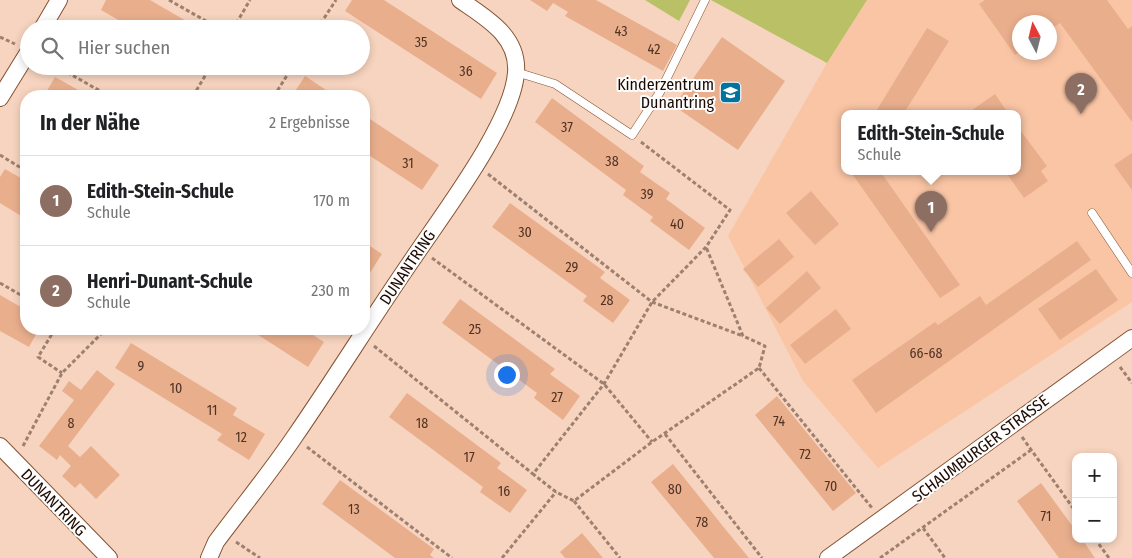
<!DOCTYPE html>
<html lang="de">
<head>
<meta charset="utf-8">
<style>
  :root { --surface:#fff; --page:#f6f6f6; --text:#202124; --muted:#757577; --line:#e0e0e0; --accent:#00749e }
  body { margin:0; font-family:"Fira Sans Condensed",sans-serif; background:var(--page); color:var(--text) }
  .controls { position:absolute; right:15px; bottom:15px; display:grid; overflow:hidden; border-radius:10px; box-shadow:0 2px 8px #0003 }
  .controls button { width:45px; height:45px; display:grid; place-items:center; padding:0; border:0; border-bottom:1px solid var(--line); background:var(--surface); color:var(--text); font:25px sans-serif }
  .compass { position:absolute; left:1012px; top:15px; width:45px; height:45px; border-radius:50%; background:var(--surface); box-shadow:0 2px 8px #0003; rotate:353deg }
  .you { position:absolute; left:506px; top:374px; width:18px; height:18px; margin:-12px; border:4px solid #fff; border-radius:50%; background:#1a73e8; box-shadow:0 0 0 8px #1a73e833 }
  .badge { display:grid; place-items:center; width:32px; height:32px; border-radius:50%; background:var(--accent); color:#fff; font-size:16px; font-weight:700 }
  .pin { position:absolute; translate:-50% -41px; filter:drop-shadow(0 1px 2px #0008) }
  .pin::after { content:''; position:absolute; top:26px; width:18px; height:15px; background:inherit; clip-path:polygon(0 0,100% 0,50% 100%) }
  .popup { position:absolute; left:841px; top:110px; width:180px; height:65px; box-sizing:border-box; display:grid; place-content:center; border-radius:10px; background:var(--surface); filter:drop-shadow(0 1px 4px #0005); font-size:16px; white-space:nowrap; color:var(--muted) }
  .popup b { font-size:19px; color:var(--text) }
  .popup::after { content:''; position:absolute; left:50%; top:100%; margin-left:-10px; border:10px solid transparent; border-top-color:var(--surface) }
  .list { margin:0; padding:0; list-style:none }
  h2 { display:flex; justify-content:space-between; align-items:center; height:65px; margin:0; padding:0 20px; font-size:21px }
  h2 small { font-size:16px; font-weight:400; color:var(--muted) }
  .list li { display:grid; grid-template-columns:32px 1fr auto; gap:15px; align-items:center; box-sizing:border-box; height:90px; padding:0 20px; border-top:1px solid var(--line) }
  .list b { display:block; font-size:19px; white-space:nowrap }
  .list p { margin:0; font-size:16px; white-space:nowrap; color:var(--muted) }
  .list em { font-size:16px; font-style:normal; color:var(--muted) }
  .icon { flex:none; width:28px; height:28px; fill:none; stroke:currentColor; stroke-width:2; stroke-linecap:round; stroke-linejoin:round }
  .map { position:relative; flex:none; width:1132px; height:558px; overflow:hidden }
  .search { position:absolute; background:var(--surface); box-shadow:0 2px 8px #0003; left:20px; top:20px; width:350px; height:55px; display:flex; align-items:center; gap:12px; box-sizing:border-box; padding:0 18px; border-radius:28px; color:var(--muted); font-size:19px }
  .panel { position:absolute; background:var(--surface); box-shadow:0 2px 8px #0003; left:20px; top:90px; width:350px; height:245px; border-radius:20px }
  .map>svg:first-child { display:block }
  .built { fill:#f9c5a5; fill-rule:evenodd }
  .green { fill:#b9c066 }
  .building { fill:#e9af8d }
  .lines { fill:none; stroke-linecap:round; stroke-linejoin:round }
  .service-casing { stroke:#855232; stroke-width:9 }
  .minor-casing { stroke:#855232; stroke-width:18 }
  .path { stroke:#9d8070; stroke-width:3; stroke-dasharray:4 2.5; stroke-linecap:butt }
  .service { stroke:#fff; stroke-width:8 }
  .minor { stroke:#fff; stroke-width:16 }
  .labels { text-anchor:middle; stroke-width:4; stroke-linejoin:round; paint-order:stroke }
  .number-label { font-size:14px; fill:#4f3223 }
  .poi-label { font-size:16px; fill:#1c0900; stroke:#fdfdfd; text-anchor:end }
  .street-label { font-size:16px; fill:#1c0900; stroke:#fdfdfd }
</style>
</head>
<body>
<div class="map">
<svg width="1132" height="558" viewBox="0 0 1132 558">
  <rect width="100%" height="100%" fill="#f7d4bf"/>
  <!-- built -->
  <path class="built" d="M867,0H1132V302L878,468L803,381L728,236L827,63ZM1020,22H1050V52H1020ZM845,113H1017V171H845Z"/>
  <!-- green -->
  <path class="green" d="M645,0H690L679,21Z
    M711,0H867L827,63Z"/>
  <!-- building -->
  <path class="building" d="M106,0H150L200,29H134L101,10Z
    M352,0H384L497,73L481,99L345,11Z
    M530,0H596L677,45L663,71L565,16L568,12L553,3L547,11Z
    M985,0H1107L1128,29L1132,26V122L1060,23L1050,30V22H1020V52L1015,55L979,4Z
    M927,28L949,41L904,113H875Z
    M722,37L785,81L738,150L674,106Z
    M305,76L335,96H292Z
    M55,77L89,96H44Z
    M995,94L1008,113H968Z
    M552,98L644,166L640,172L670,193L666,199L705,228L689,250L650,221L653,217L623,195L626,190L535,122Z
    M364,115L439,165L422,190L364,152Z
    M1017,126L1047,166L1041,171L1048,181L1024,198L1005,171H1017Z
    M1132,153V190L1114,165Z
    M5,169L26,181V219L0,203V177Z
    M850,171H880L960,285L940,298Z
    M811,191L839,224L815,245L786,213Z
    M510,203L605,272L600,278L630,300L613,323L583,301L587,296L492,227Z
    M779,239L794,257L758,287L743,269Z
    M1077,241L1091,260L876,413L852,380L935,322L938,325L980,296L986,305Z
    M364,242L382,254L366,279L364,278Z
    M1096,269L1118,300L1060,340L1038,309Z
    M807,271L821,288L780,324L766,308Z
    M0,295L26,310V329H39L29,347L0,331Z
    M460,299L555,369L550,374L580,396L563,420L534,398L537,393L442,323Z
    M836,309L851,329L805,364L790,345Z
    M249,329H304L324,342L308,367Z
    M131,343L237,408L233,415L265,434L249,460L217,440L222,434L115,368Z
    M97,370L115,384L68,446L80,457L91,446L120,475L96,499L80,483L75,488L62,476L71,466L60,455L57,460L39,446L74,400L62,391L69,381L81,390Z
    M407,393L501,463L497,468L527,490L510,513L480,492L483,487L389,417Z
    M777,396L856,493L833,511L755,415Z
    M673,464L726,530L749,558H714L651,482Z
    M340,480L434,549L430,555L434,558H395L322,504Z
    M1041,483L1076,531V539H1082L1095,558H1059L1017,501Z
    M582,533L603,558H565L560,552Z"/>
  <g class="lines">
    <defs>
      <path id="service" d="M516,72L555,84L632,135L660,92L705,0
        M1092,213L1132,273"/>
      <path id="minor" d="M42,29L59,0
        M0,98L29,51
        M0,446L109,558
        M209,558L216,542C242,507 270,473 295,436C335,378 372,318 412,260C442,215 512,124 516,73C519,36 486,18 460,0
        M828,558L1132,338"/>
    </defs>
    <!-- service casing -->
    <use href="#service" class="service-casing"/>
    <!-- minor casing -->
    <use href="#minor" class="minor-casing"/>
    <!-- path -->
    <path class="path" d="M169,0L220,29
      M233,29L250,0
      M317,29L336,0
      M0,37L15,44
      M56,66L109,96
      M193,96L211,66
      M274,96L293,66
      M641,142L730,210L706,247L652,302L604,384L533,474L556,492L574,501L652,442L759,368L765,346L743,336L706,247
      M0,155L26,171
      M488,174L652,302L743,336
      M432,258L604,384L652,442
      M0,283L26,298
      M55,329L38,357L62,373
      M374,346L533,474
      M1120,367L1132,383
      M759,368L872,508
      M665,434L762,558
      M1022,437L1076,512
      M23,446L62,373L106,329
      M307,447L452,558
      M574,501L620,558
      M923,528L945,558
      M1095,539L1109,558
      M236,542L260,558
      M502,558L556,492
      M880,558L1031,450"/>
    <!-- service -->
    <use href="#service" class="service"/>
    <!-- minor -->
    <use href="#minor" class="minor"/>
  </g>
  <!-- icons -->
  <defs>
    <symbol id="school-square" viewBox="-11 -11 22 22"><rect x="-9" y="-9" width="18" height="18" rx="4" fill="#00749e" stroke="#fdfdfd"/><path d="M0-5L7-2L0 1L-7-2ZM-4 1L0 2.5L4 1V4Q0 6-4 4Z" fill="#fff"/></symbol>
  </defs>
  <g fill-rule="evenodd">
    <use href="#school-square" x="718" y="80" width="25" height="25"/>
  </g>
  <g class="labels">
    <!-- number labels -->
    <g class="number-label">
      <text x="621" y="36">43</text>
      <text x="421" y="47">35</text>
      <text x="654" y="54">42</text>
      <text x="466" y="76">36</text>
      <text x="567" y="132">37</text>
      <text x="612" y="166">38</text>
      <text x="408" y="168">31</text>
      <text x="647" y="199">39</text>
      <text x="677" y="229">40</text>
      <text x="525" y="237">30</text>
      <text x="572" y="272">29</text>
      <text x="607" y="305">28</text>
      <text x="475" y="334">25</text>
      <text x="926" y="358">66-68</text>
      <text x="141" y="371">9</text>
      <text x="176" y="393">10</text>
      <text x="557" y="402">27</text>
      <text x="212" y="415">11</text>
      <text x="779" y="426">74</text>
      <text x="71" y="428">8</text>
      <text x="422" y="428">18</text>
      <text x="241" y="442">12</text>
      <text x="805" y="459">72</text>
      <text x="469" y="462">17</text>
      <text x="831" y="491">70</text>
      <text x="675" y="494">80</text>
      <text x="504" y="496">16</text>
      <text x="354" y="514">13</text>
      <text x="1046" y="521">71</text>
      <text x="702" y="527">78</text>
    </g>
    <!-- poi labels -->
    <g class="poi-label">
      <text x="714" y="90">Kinderzentrum<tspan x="714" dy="18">Dunantring</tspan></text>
    </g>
    <!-- street labels -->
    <g class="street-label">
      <text transform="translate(407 267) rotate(-56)" y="6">DUNANTRING</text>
      <text transform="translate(980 448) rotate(-37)" y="6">SCHAUMBURGER STRASSE</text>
      <text transform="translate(54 502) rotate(46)" y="6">DUNANTRING</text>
    </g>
  </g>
</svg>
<div class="controls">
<button>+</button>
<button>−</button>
</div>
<svg class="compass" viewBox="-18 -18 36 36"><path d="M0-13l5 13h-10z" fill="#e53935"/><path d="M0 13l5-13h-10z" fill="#757577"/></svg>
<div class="you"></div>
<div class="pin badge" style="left:931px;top:232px;background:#8d6e63">1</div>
<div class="popup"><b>Edith-Stein-Schule</b>Schule</div>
<div class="pin badge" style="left:1081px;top:114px;background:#8d6e63">2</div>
<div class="search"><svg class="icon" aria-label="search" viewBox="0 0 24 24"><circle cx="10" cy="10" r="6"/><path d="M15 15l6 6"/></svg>Hier suchen</div>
<section class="panel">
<h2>In der Nähe<small>2 Ergebnisse</small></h2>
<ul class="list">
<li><span class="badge" style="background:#8d6e63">1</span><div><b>Edith-Stein-Schule</b><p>Schule</p></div><em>170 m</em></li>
<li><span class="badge" style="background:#8d6e63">2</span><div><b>Henri-Dunant-Schule</b><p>Schule</p></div><em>230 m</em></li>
</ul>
</section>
</div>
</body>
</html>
